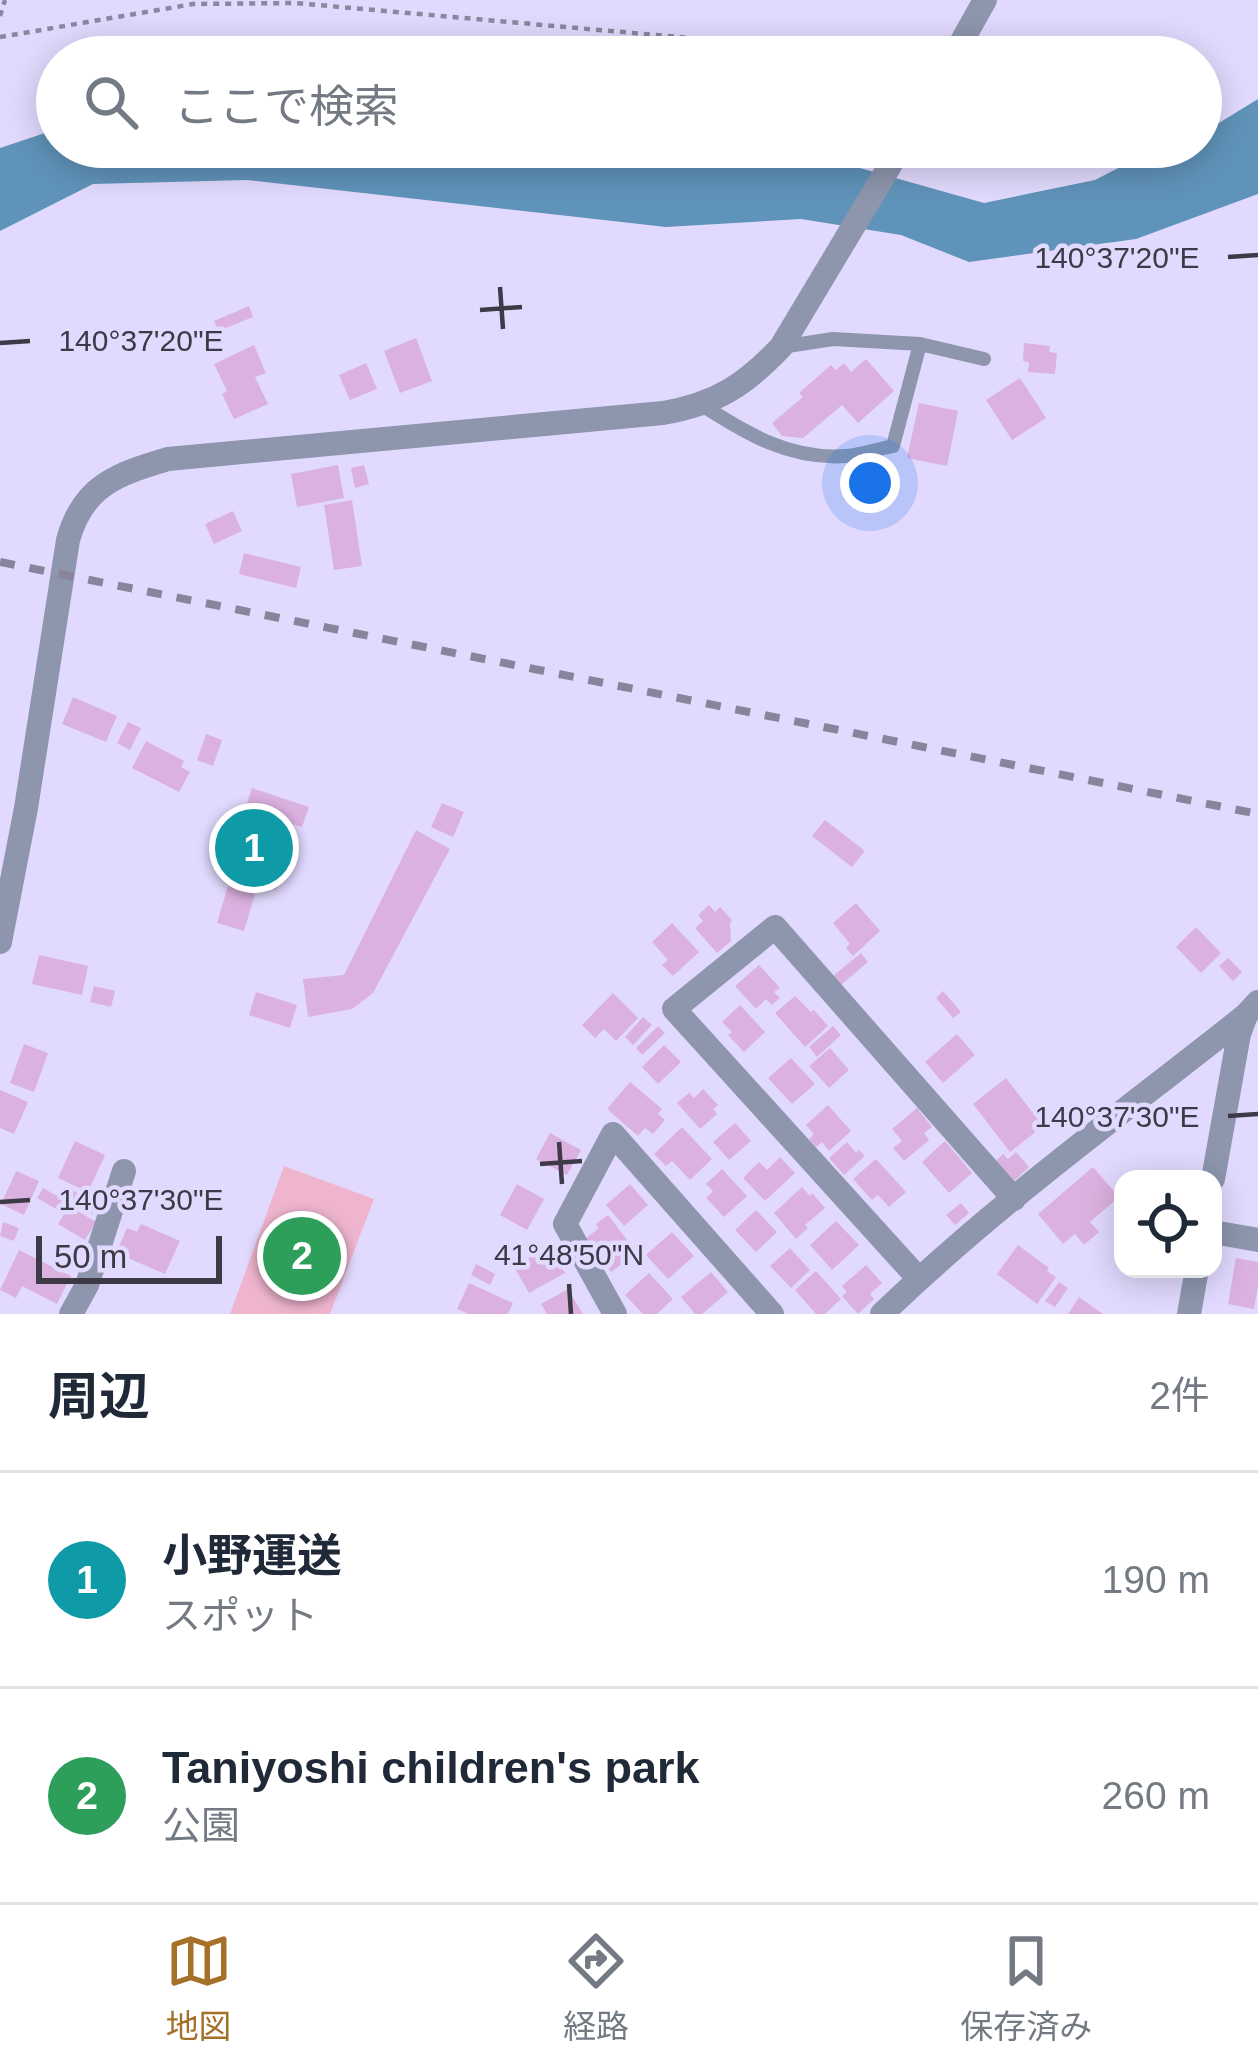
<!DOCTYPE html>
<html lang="ja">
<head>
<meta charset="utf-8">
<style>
  :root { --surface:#fff; --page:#f6f6f7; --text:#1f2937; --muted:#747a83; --line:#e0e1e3; --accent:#a57129 }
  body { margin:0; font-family:Arial,"Noto Sans JP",sans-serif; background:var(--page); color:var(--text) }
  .controls { position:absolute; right:36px; bottom:36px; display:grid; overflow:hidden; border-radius:24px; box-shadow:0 6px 30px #0003 }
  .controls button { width:108px; height:108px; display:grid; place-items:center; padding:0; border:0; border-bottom:3px solid var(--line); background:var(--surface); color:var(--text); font:60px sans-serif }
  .scale { position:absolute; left:36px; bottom:30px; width:186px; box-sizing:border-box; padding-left:12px; border:6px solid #3d3947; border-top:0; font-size:33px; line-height:42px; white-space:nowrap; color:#3d3947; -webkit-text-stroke:9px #e2dafe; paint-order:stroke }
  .you { position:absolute; left:870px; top:483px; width:42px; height:42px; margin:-30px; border:9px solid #fff; border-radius:50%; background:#1a73e8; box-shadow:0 0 0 18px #1a73e833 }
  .badge { display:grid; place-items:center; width:78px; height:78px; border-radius:50%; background:var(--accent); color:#fff; font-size:39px; font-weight:700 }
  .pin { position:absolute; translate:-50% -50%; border:6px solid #fff; box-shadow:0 3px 12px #0006 }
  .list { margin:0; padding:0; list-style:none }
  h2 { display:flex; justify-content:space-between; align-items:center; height:156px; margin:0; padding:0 48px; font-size:51px }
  h2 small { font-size:39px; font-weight:400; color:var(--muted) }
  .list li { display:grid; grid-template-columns:78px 1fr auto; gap:36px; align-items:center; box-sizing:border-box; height:216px; padding:0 48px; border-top:3px solid var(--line) }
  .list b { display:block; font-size:45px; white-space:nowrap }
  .list p { margin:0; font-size:39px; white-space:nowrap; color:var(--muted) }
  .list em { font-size:39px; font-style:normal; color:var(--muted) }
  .icon { flex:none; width:66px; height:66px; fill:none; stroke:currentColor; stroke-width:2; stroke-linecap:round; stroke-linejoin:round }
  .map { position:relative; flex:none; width:1258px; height:1314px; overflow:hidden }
  .search { position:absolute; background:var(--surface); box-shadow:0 6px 30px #0003; left:36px; right:36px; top:36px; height:132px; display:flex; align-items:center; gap:30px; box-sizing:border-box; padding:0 42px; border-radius:66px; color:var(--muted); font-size:45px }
  .sheet { height:588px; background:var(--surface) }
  nav { display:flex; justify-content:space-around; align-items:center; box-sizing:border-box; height:168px; border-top:3px solid var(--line); background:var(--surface); font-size:33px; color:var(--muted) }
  nav a { display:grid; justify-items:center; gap:6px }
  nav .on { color:var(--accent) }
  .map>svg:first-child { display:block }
  .green { fill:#efb5cf }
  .water { fill:#6093b9 }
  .building { fill:#dbb1df }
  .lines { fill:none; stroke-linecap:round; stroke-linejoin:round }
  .path { stroke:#8c869e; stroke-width:4.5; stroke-dasharray:6 6; stroke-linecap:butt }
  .service { stroke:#8d96ad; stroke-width:14 }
  .minor { stroke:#8d96ad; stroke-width:24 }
  .tertiary { stroke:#8d96ad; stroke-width:24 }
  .rail { stroke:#89839b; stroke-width:8; stroke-dasharray:15 15; stroke-linecap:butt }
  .ticks { fill:none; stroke:#3d3947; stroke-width:4.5 }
  .ticks-label { font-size:30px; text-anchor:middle; fill:#3d3947; stroke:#e2dafe; stroke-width:9; stroke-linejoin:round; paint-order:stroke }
</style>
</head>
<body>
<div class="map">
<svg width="1258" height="1314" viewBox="0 0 1258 1314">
  <rect width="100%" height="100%" fill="#e2dafe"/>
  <!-- green -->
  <path class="green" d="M284,1166L374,1199L330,1314H230Z"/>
  <!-- water -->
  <path class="water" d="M1258,99V194L1136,239L969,262L901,235L801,219L666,227L247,180L93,184L0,231V148L57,129V147H562L675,168L828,159L984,203L1095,180L1159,147H1201V134Z"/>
  <!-- building -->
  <path class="building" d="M249,306L253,317L218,331L214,321Z
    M416,338L432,381L400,393L384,351Z
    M1024,343L1050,346L1049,352L1057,353L1055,374L1028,372L1029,362L1023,361Z
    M254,345L266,373L255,377L268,404L234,419L222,394L227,391L214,364Z
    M866,359L894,391L858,423L842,405L803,438L782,436L772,423L803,397L799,393L831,365L836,370L844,363L851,372Z
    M366,363L377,389L350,400L339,375Z
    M1020,378L1046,418L1012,440L986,400Z
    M919,403L958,411L947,466L907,458Z
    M338,465L344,498L297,507L291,474Z
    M364,465L369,484L355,488L351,468Z
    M352,500L362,566L334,570L324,505Z
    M233,511L242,531L214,544L205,524Z
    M244,553L301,567L296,588L239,574Z
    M73,697L117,716L106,742L62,724Z
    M128,722L141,728L130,750L117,743Z
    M206,734L222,740L213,766L197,760Z
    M146,741L184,761L181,767L190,772L179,792L132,768Z
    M252,788L309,807L302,827L285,822L269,868L282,873L276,890L224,872Z
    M442,803L464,812L453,837L431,827Z
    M825,820L865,851L852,867L812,836Z
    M416,830L450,849L373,993L352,1009L308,1017L303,979L344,975Z
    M228,886L255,894L244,931L217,923Z
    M856,903L880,931L853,956L846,948L850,944L833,923Z
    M709,905L715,912L720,907L732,920L730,923L731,941L717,953L695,928L703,921L698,915Z
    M672,923L699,952L673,976L662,965L668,960L652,942Z
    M1196,927L1221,953L1201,973L1176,947Z
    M861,953L868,962L841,985L833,976Z
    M39,955L88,966L82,995L32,984Z
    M1228,958L1242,972L1233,981L1219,966Z
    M759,965L780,988L774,992L780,998L772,1005L766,999L756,1009L735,986Z
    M94,986L115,991L111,1007L90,1002Z
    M943,991L961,1012L953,1018L936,998Z
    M256,992L297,1005L290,1028L249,1015Z
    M613,993L638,1018L616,1041L604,1029L595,1038L582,1025Z
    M795,996L811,1012L814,1010L828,1026L805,1047L775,1013Z
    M740,1005L765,1032L744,1052L728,1035L732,1032L722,1022Z
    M643,1017L652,1025L633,1045L625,1037Z
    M658,1026L665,1033L642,1055L636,1048Z
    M833,1026L841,1035L817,1057L809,1047Z
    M957,1034L975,1055L943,1083L925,1062Z
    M24,1044L48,1053L34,1092L10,1083Z
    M664,1045L681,1062L658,1084L642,1067Z
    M830,1048L849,1070L829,1088L809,1066Z
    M791,1058L815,1084L792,1104L768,1078Z
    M1006,1078L1043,1126L1010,1152L973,1104Z
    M630,1082L662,1109L658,1114L665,1120L653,1134L645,1128L638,1136L607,1109Z
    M703,1089L718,1105L713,1109L717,1114L700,1129L677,1103L689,1093L694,1098Z
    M0,1090L28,1102L14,1134L0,1128Z
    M828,1105L851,1131L829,1151L822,1142L816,1147L809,1139L814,1134L806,1125Z
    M917,1108L932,1127L924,1133L929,1140L904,1161L893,1148L902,1141L892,1129Z
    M735,1123L751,1141L729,1160L713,1142Z
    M682,1127L712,1159L690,1180L672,1161L666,1166L654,1154Z
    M550,1133L581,1150L567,1175L536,1159Z
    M75,1141L105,1155L88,1192L58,1178Z
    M945,1141L972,1173L949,1193L922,1162Z
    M847,1142L856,1153L859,1150L865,1156L844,1175L829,1158Z
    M1016,1152L1029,1167L1014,1181L996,1161L1003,1154L1008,1159Z
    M780,1157L795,1173L765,1201L743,1178L759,1162L767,1170Z
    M876,1159L906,1192L889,1207L878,1195L872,1200L853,1179Z
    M1093,1167L1119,1197L1090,1222L1099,1232L1084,1245L1075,1234L1063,1244L1038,1214Z
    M722,1169L747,1196L724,1217L706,1198L713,1191L706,1184Z
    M16,1171L39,1181L24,1215L1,1204Z
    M517,1184L544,1199L527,1230L500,1215Z
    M630,1184L648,1205L624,1226L606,1205Z
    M802,1187L810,1196L812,1193L825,1208L805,1225L808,1228L796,1239L774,1213Z
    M43,1188L66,1201L60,1211L37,1198Z
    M72,1190L98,1205L92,1214L67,1199Z
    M961,1203L969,1213L955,1225L946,1215Z
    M69,1206L96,1222L85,1240L58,1224Z
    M756,1210L777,1232L756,1252L735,1230Z
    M608,1215L637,1253L611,1272L586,1238L599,1228L596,1224Z
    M836,1221L859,1245L832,1270L810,1245Z
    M3,1222L19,1228L14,1241L0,1236Z
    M141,1224L180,1241L165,1274L116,1253L127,1228L137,1232Z
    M672,1232L694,1256L668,1279L646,1255Z
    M1018,1245L1049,1268L1047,1271L1056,1277L1037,1304L997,1274Z
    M790,1248L810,1270L791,1288L770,1266Z
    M543,1249L547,1258L554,1254L565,1273L529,1293L514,1267Z
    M19,1250L71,1276L57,1304L22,1286L16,1298L0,1290Z
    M1236,1258L1258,1262V1286L1254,1309L1228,1304Z
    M476,1264L495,1274L490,1285L471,1275Z
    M866,1265L882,1283L870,1294L874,1299L858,1314L842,1296L847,1292L842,1286Z
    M816,1271L841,1299L825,1314H816L795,1290Z
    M711,1272L728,1292L702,1314H695L681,1297Z
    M649,1273L673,1299L657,1314H643L625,1295Z
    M1059,1282L1068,1288L1055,1307L1045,1301Z
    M469,1283L513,1303L508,1314H469L457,1309Z
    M568,1289L583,1314H547L541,1304Z
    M1079,1297L1103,1314H1068Z"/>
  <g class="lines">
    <!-- path -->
    <path class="path" d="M0,16L5,0
      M0,37L193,4L295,3L825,50L931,52"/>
    <!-- service -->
    <path class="service" d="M781,347L833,339L920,344L984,359
      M702,405C747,434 790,460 846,456C861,455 878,449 893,446L920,344"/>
    <!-- minor -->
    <path class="minor" d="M1213,1232L1258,1240
      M919,1279L674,1009L775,927L1014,1199
      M71,1314L87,1285L124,1171
      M615,1314L565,1224L613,1134L772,1314
      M882,1314C995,1205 1124,1112 1246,1015"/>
    <!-- tertiary -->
    <path class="tertiary" d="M953,57L985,0
      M0,942L26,808L68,540C83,485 118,474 168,459L663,413C716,404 745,385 781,347L901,147
      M1213,1179L1239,1034L1246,1015L1258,1002
      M1189,1314L1197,1269"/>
    <!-- rail -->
    <path class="rail" d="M0,562L1258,814"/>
  </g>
  <!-- ticks -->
  <path class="ticks" d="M1228,257L1258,255M500,287L503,329M480,310L522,307M0,343L30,341M1228,1116L1258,1114M559,1142L562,1184M540,1164L582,1161M0,1202L30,1200M569,1284L571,1314"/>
  <g class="ticks-label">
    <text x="1117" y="268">140°37'20"E</text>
    <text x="141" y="351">140°37'20"E</text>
    <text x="1117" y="1127">140°37'30"E</text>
    <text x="141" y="1210">140°37'30"E</text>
    <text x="569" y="1265">41°48'50"N</text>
  </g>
</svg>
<div class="controls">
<button><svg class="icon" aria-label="locate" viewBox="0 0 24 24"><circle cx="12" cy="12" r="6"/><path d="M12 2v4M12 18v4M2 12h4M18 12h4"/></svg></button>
</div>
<div class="scale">50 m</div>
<div class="you"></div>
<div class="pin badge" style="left:254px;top:848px;background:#0f9aa8">1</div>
<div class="pin badge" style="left:302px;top:1256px;background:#2e9e5b">2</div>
<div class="search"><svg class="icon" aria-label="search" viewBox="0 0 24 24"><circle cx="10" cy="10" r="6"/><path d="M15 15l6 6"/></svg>ここで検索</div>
</div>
<section class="sheet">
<h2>周辺<small>2件</small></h2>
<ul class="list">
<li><span class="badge" style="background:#0f9aa8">1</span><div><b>小野運送</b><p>スポット</p></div><em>190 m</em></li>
<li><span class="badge" style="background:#2e9e5b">2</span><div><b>Taniyoshi children's park</b><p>公園</p></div><em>260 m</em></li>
</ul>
</section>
<nav>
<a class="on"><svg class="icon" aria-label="map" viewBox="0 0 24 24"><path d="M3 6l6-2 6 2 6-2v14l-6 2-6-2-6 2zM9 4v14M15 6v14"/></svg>地図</a>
<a><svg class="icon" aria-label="directions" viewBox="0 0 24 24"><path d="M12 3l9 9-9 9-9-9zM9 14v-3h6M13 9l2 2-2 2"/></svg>経路</a>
<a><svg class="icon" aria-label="saved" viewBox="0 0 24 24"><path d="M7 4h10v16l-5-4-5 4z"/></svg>保存済み</a>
</nav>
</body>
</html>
